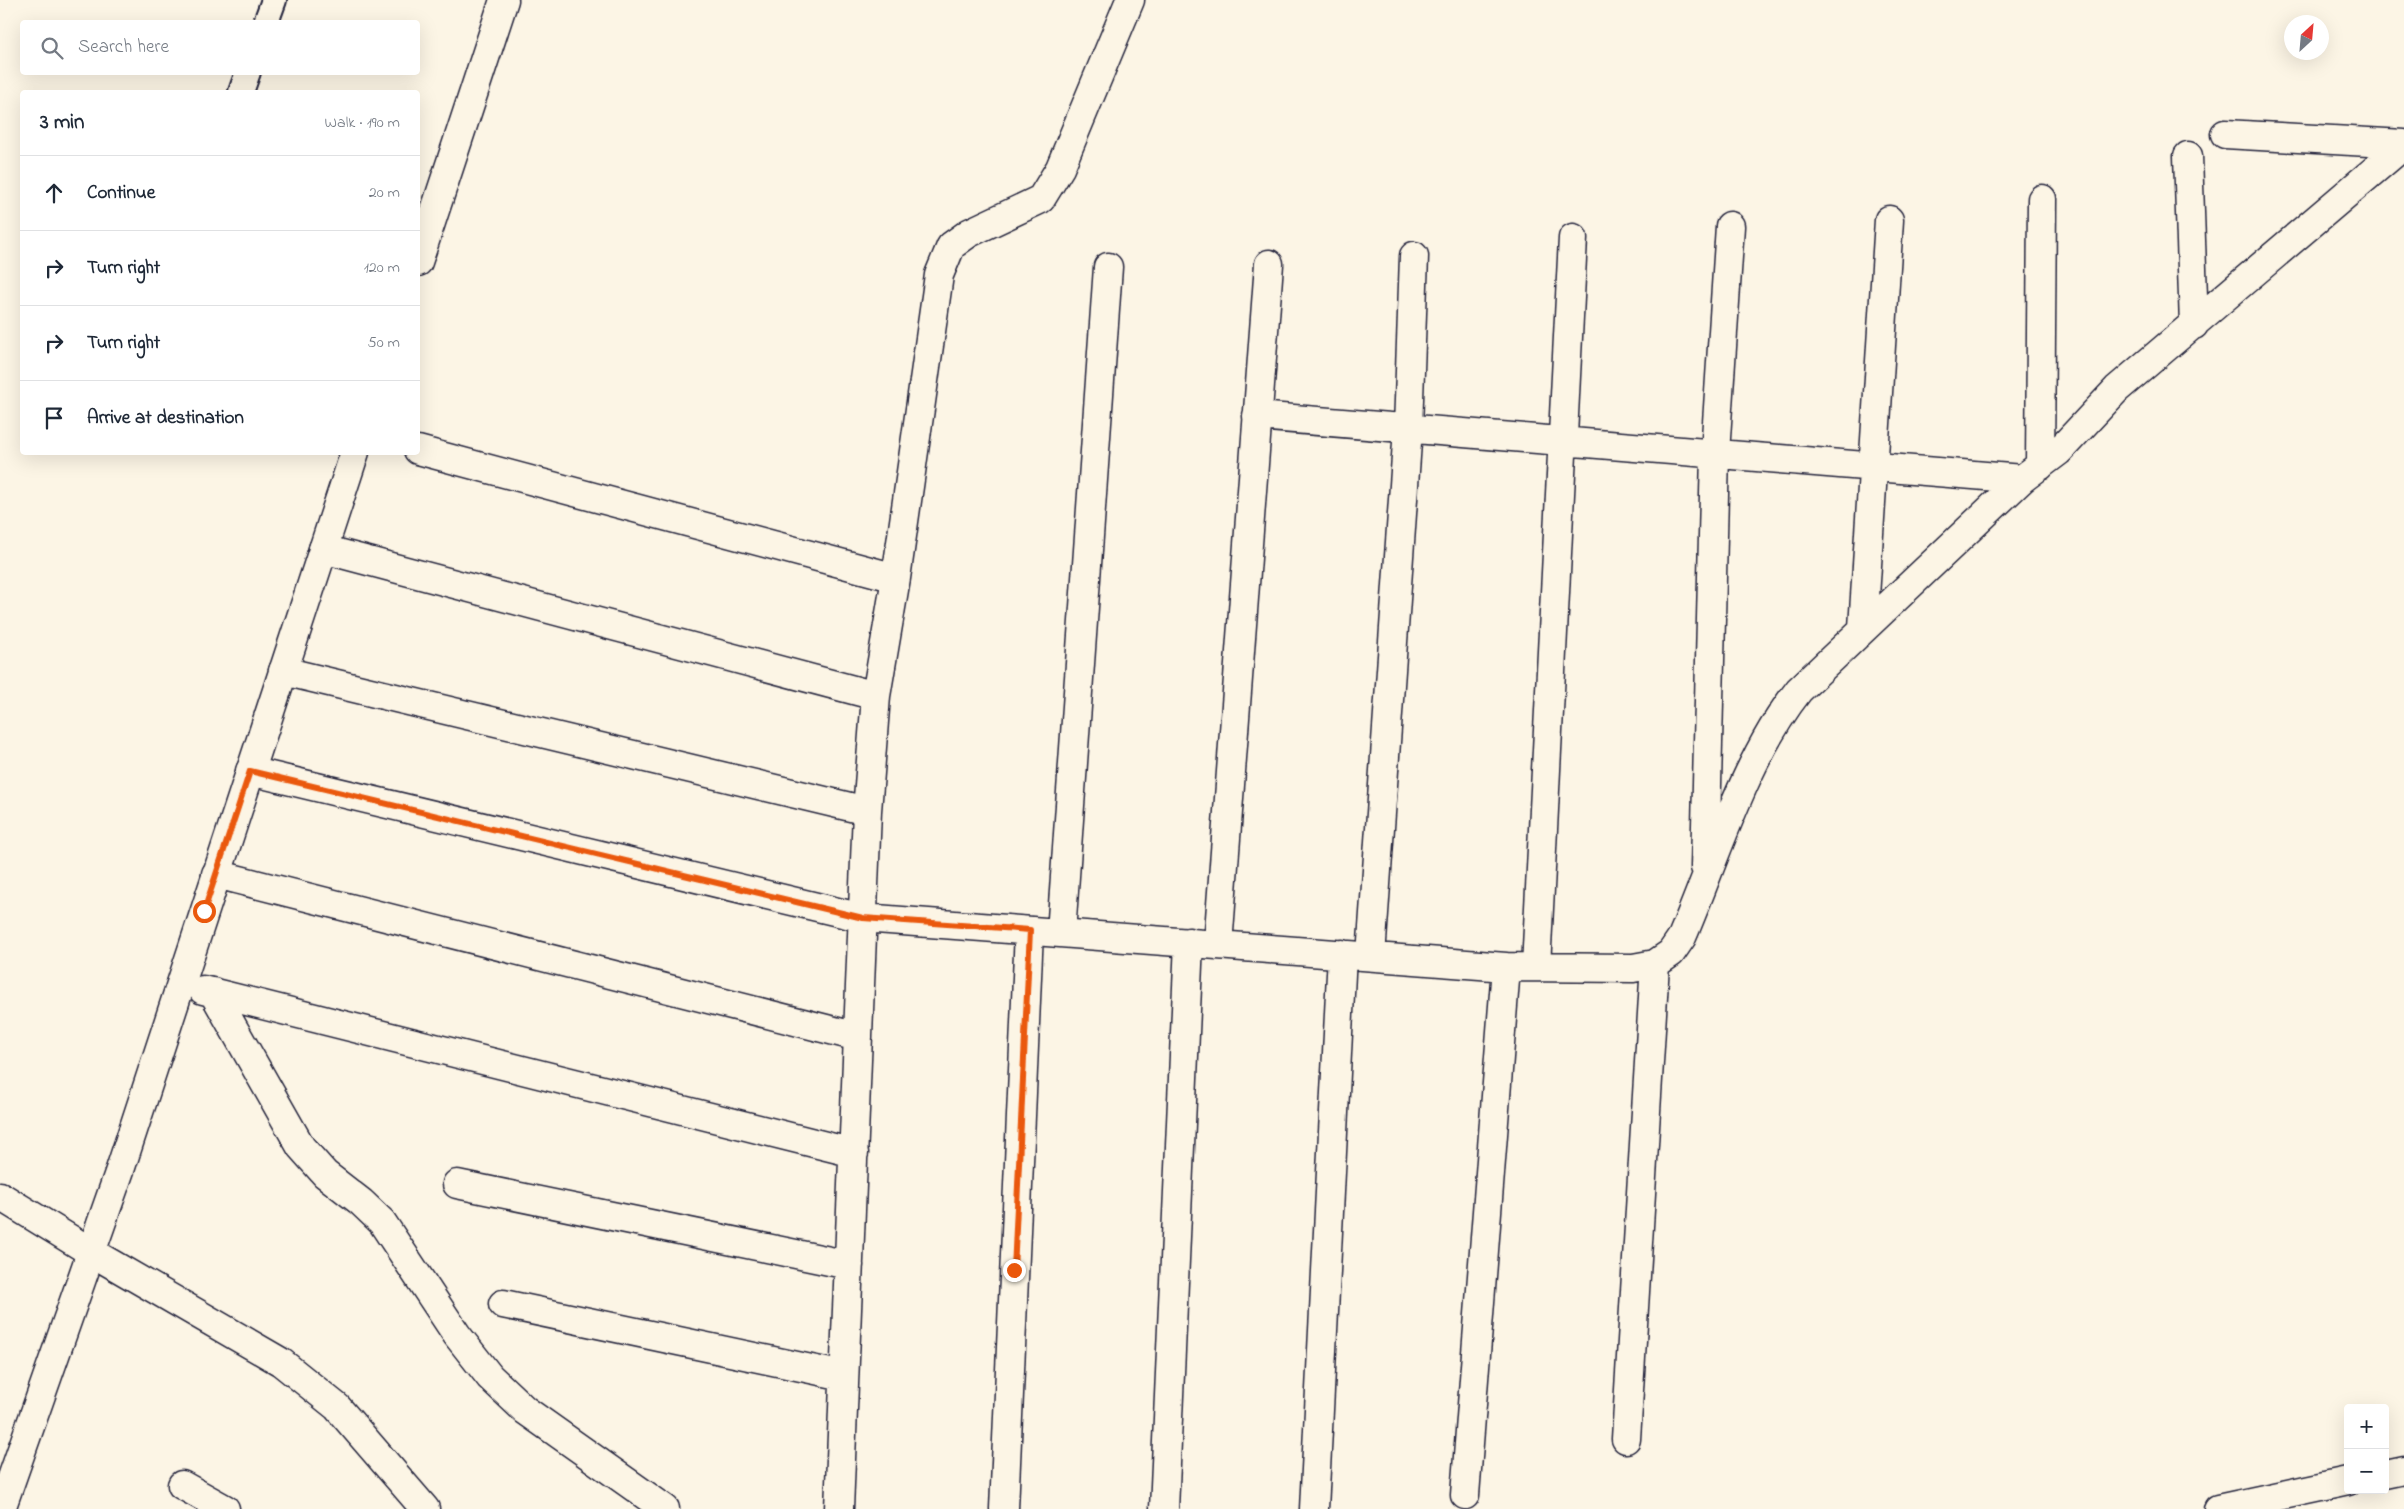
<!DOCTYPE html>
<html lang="en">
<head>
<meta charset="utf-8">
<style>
  :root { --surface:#fff; --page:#f6f6f7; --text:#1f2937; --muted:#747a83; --line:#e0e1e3 }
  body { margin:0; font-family:"Indie Flower",sans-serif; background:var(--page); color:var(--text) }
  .controls { position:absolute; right:15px; bottom:15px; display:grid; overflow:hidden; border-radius:5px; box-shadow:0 5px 20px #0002 }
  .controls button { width:45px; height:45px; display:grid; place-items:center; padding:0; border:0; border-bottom:1px solid var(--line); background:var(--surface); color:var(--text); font:25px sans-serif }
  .compass { position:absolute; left:2284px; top:15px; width:45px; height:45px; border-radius:50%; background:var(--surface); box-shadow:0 5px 20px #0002; rotate:26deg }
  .stop { position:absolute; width:15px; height:15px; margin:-11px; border:4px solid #ea580c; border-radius:50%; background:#fff }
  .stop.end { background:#ea580c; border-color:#fff; box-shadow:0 1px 5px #0008 }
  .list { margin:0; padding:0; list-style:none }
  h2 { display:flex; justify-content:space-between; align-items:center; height:65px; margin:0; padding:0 20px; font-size:21px }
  h2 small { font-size:16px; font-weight:400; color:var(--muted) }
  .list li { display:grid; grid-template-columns:32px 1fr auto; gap:15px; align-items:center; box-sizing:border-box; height:75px; padding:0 20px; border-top:1px solid var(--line) }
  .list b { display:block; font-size:19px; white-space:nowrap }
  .list em { font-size:16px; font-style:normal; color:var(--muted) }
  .icon { flex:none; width:28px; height:28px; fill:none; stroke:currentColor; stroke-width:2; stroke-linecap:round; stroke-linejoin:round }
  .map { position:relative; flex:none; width:2404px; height:1509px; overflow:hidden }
  .search { position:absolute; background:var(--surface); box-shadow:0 5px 20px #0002; left:20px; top:20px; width:400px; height:55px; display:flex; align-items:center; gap:12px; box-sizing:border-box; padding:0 18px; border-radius:5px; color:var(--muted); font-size:19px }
  .panel { position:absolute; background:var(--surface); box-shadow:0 5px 20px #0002; left:20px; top:90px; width:400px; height:365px; border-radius:5px }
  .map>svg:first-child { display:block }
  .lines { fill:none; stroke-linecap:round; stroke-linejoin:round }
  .service-casing { stroke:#22223b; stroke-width:28 }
  .minor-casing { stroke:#22223b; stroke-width:31 }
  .tertiary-casing { stroke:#22223b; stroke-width:31 }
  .service { stroke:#fcf5e5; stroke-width:24 }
  .minor { stroke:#fcf5e5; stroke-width:28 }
  .tertiary { stroke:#fcf5e5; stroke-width:28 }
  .route { stroke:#ea580c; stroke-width:6 }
</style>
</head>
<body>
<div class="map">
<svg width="2404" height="1509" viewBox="0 0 2404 1509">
  <rect width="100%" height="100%" fill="#fcf5e5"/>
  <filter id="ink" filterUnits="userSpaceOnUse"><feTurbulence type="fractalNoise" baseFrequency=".02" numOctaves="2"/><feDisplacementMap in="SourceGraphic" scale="10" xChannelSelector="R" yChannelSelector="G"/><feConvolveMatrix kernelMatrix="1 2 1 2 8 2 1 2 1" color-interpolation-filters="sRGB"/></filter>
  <g filter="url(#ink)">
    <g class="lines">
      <defs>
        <path id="service" d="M266,22L274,0
          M241,92L248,72"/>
        <path id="minor" d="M2225,134L2404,144
          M2188,156L2194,325
          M1257,416L2022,479
          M418,450L896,578
          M2040,466L2042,199
          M323,549L876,696
          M1863,628L1889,220
          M283,671L867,811
          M250,771L863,918L1506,967L1633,968L1655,964L1671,953L1682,937C1717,855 1744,760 1799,690L2022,479L2059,451L2117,389L2404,145
          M1705,867L1715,453L1730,226
          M216,874L858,1037
          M1061,933L1108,267
          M1218,945L1269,264
          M1371,956L1408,428L1414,256
          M1536,967L1573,238
          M203,990L854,1153
          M213,992L301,1147L325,1174L361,1202L382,1222L457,1335L490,1377L525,1410L665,1509
          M457,1184L849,1265
          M0,1196L91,1252L281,1362L337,1407L425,1509
          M503,1304L844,1376
          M1626,1439L1655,964
          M2385,1474L2404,1470
          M182,1485L225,1509
          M1465,1495L1506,967
          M839,1509L867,811L876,696L896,578L939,275L951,246L969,233L1041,199L1060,168L1130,0
          M1004,1509L1029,931
          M1164,1509L1189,942
          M1314,1509L1342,954
          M2218,1509L2348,1481"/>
        <path id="tertiary" d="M418,262L504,0
          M1,1509L120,1170L355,452"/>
      </defs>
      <!-- service casing -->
      <use href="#service" class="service-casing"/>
      <!-- minor casing -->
      <use href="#minor" class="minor-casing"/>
      <!-- tertiary casing -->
      <use href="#tertiary" class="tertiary-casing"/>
      <!-- service -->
      <use href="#service" class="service"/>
      <!-- minor -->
      <use href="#minor" class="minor"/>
      <!-- tertiary -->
      <use href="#tertiary" class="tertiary"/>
    </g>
  </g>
  <g class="lines" filter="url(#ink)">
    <!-- route -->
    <path class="route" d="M204,911L250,771L863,918L1030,930L1014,1270"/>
  </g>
</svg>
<div class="controls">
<button>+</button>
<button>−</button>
</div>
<svg class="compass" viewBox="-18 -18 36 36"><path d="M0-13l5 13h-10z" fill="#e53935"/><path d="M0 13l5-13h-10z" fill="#747a83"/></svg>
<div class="stop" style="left:204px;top:911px"></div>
<div class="stop end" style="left:1014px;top:1270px"></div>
<div class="search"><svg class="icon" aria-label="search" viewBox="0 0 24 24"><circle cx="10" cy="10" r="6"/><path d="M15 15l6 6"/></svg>Search here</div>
<section class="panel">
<h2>3 min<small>Walk · 190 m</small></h2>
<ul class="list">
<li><svg class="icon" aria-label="ahead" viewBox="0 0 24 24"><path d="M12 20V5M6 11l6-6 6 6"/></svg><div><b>Continue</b></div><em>20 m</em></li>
<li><svg class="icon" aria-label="right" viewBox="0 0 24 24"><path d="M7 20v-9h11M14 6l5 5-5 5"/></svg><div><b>Turn right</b></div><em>120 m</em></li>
<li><svg class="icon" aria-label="right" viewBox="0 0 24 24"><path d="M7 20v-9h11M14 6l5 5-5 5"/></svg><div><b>Turn right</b></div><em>50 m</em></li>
<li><svg class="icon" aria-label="arrive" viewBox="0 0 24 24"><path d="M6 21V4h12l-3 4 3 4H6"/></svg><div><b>Arrive at destination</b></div></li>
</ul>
</section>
</div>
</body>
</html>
